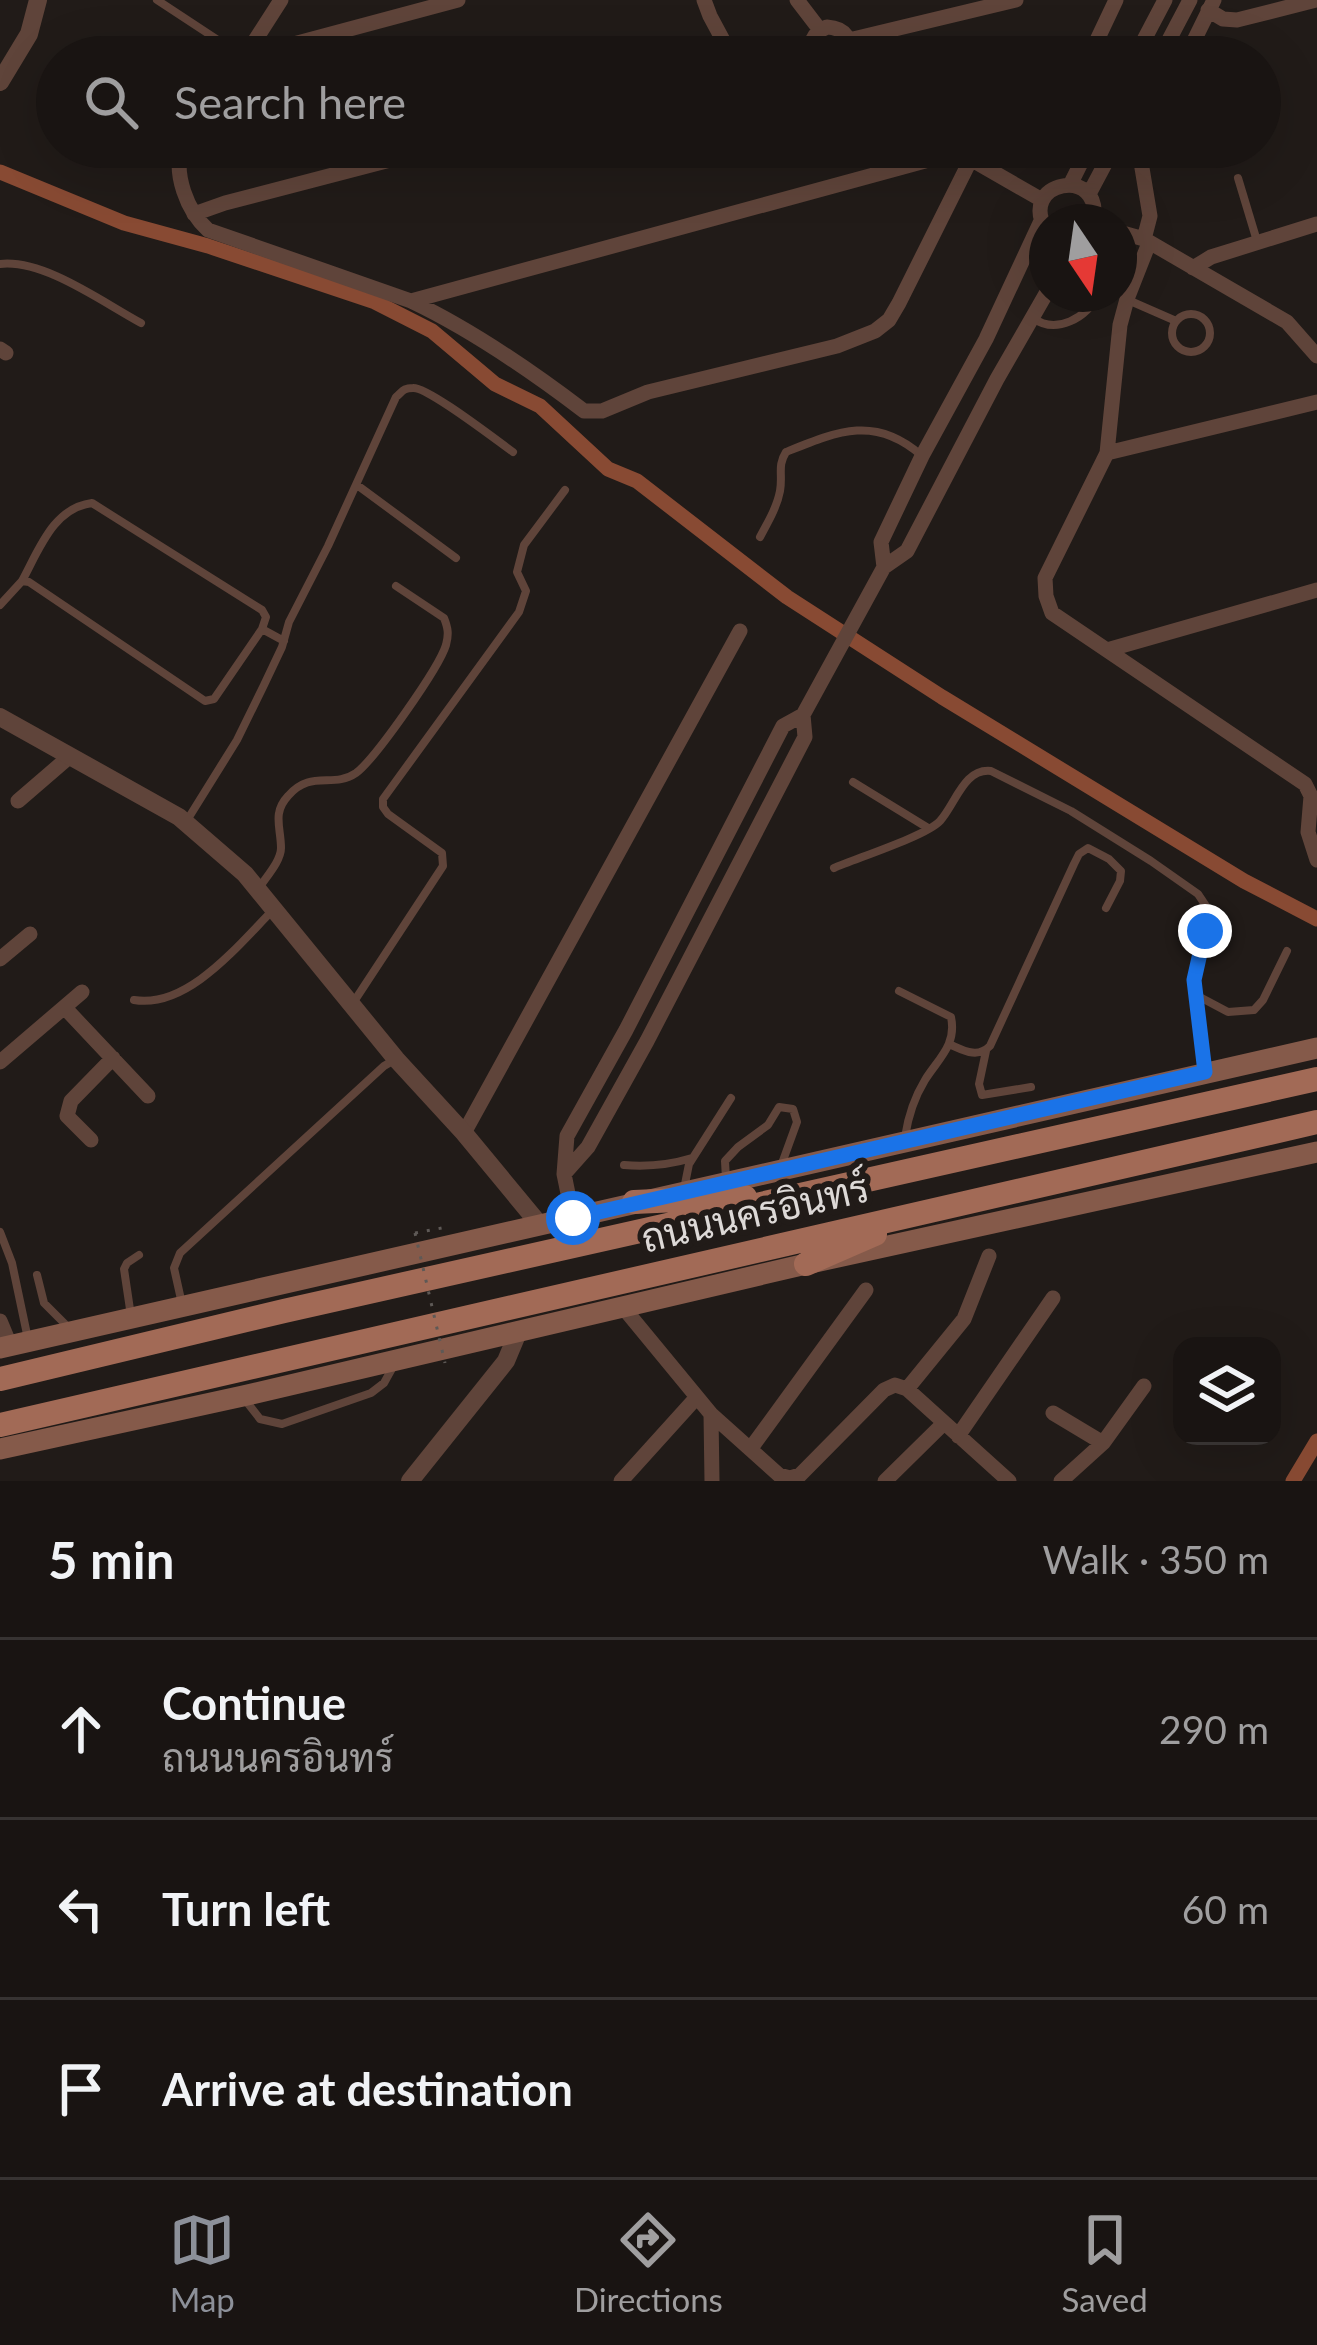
<!DOCTYPE html>
<html lang="en">
<head>
<meta charset="utf-8">
<style>
  :root { --surface:#191412; --page:#221d1b; --text:#f1f3f6; --muted:#9f9e9f; --line:#373332; --accent:#8c9099 }
  body { margin:0; font-family:Lato,Sarabun,sans-serif; background:var(--page); color:var(--text) }
  .controls { position:absolute; right:36px; bottom:36px; display:grid; overflow:hidden; border-radius:24px; box-shadow:0 12px 48px #0002 }
  .controls button { width:108px; height:108px; display:grid; place-items:center; padding:0; border:0; border-bottom:3px solid var(--line); background:var(--surface); color:var(--text); font:60px sans-serif }
  .compass { position:absolute; left:1029px; top:204px; width:108px; height:108px; border-radius:50%; background:var(--surface); box-shadow:0 12px 48px #0002; rotate:167deg }
  .stop { position:absolute; width:36px; height:36px; margin:-27px; border:9px solid #1a73e8; border-radius:50%; background:#fff }
  .stop.end { background:#1a73e8; border-color:#fff; box-shadow:0 3px 12px #0008 }
  .list { margin:0; padding:0; list-style:none }
  h2 { display:flex; justify-content:space-between; align-items:center; height:156px; margin:0; padding:0 48px; font-size:51px }
  h2 small { font-size:39px; font-weight:400; color:var(--muted) }
  .list li { display:grid; grid-template-columns:78px 1fr auto; gap:36px; align-items:center; box-sizing:border-box; height:180px; padding:0 48px; border-top:3px solid var(--line) }
  .list b { display:block; font-size:45px; white-space:nowrap }
  .list p { margin:0; font-size:39px; white-space:nowrap; color:var(--muted) }
  .list em { font-size:39px; font-style:normal; color:var(--muted) }
  .icon { flex:none; width:66px; height:66px; fill:none; stroke:currentColor; stroke-width:2; stroke-linecap:round; stroke-linejoin:round }
  .map { position:relative; flex:none; width:1317px; height:1481px; overflow:hidden }
  .search { position:absolute; background:var(--surface); box-shadow:0 12px 48px #0002; left:36px; right:36px; top:36px; height:132px; display:flex; align-items:center; gap:30px; box-sizing:border-box; padding:0 42px; border-radius:66px; color:var(--muted); font-size:45px }
  .sheet { height:696px; background:var(--surface) }
  nav { display:flex; justify-content:space-around; align-items:center; box-sizing:border-box; height:168px; border-top:3px solid var(--line); background:var(--surface); font-size:33px; color:var(--muted) }
  nav a { display:grid; justify-items:center; gap:6px }
  nav .on { color:var(--accent) }
  .map>svg:first-child { display:block }
  .lines { fill:none; stroke-linecap:round; stroke-linejoin:round }
  .canal { stroke:#884a33; stroke-width:15 }
  .path { stroke:#5e5956; stroke-width:3; stroke-dasharray:3 9; stroke-linecap:butt }
  .service { stroke:#5f443a; stroke-width:8 }
  .minor { stroke:#5f443a; stroke-width:15 }
  .tertiary { stroke:#5f443a; stroke-width:18 }
  .secondary { stroke:#855a4a; stroke-width:21 }
  .primary { stroke:#a26a56; stroke-width:24 }
  .path-bridge { stroke:#5e5956; stroke-width:3; stroke-dasharray:3 9; stroke-linecap:butt }
  .route { stroke:#1a73e8; stroke-width:15 }
  .labels { text-anchor:middle; stroke-width:12; stroke-linejoin:round; paint-order:stroke }
  .street-label { font-size:39px; fill:#ddd9d7; stroke:#211b18 }
</style>
</head>
<body>
<div class="map">
<svg width="1317" height="1481" viewBox="0 0 1317 1481">
  <rect width="100%" height="100%" fill="#211b18"/>
  <g class="lines">
    <!-- canal -->
    <path class="canal" d="M0,172L124,223L208,246L375,302L432,331L495,384L540,406L608,469L637,481L787,597L942,697L1244,881L1317,919
      M1293,1481L1317,1441"/>
    <!-- path -->
    <path class="path" d="M415,1233L442,1228"/>
    <!-- service -->
    <path class="service" d="M157,0L227,46
      M1238,178L1257,241
      M0,264C44,259 102,302 141,323
      M1128,300L1176,321
      M1172 333a19 19 0 1 1 38 0a19 19 0 1 1-38 0Z
      M1033,318C1056,335 1087,318 1098,294
      M357,485L456,558
      M760,537C768,522 777,507 780,491C783,475 777,466 786,452C838,431 875,415 921,455
      M22,581C39,550 53,508 92,503L262,610L266,617L262,629
      M0,605L22,581L29,582L205,701L214,699L262,629L284,641
      M853,782L928,828
      M186,822L237,740L264,685L282,647L289,622L328,546L396,397C403,391 403,388 413,388C428,387 496,440 513,452
      M834,868C857,858 926,836 940,821C956,803 964,768 991,771L1071,811L1151,861L1198,894L1208,909L1209,917L1194,979L1205,1071
      M259,888C266,877 281,861 281,848C281,828 272,813 288,796C311,769 333,789 356,773C375,759 439,668 446,645C449,634 448,628 444,618L396,586
      M899,991L951,1017C957,1045 938,1059 925,1080C914,1098 908,1117 905,1137
      M1196,995L1228,1012L1254,1010L1263,1000L1287,951
      M134,1000C188,1009 239,944 273,910
      M353,1003L443,866L442,853L388,814L383,807V799L519,612L526,591L517,572L524,545L565,490
      M949,1044C963,1050 977,1059 990,1046L1074,864L1079,854L1088,848L1109,859L1121,871L1120,881L1106,908
      M986,1051L979,1084L982,1095L1031,1087
      M624,1165C648,1167 669,1165 692,1158
      M726,1179L725,1161L738,1147L768,1125L779,1107L793,1109L797,1122L781,1166
      M684,1189L689,1164L731,1098
      M0,1232L12,1263L28,1339
      M37,1275L44,1303L70,1329
      M182,1304L174,1268L180,1253L384,1066L396,1059
      M131,1316L124,1269L127,1263L139,1255
      M246,1401L260,1419L282,1424L371,1393L384,1383L394,1365"/>
    <!-- minor -->
    <path class="minor" d="M704,0L710,16L732,57
      M797,0L820,30
      M1208,10L1223,19L1237,20L1316,0
      M849,40L1016,0
      M248,51L275,49L458,0
      M247,53L281,0
      M788,57L811,50
      M814,57C808,43 813,33 827,27C845,28 854,40 847,57
      M1089,57L1116,0
      M1135,57L1165,0
      M1160,57L1190,0
      M1186,57L1214,0
      M182,147C173,174 187,211 208,230L411,301C468,328 534,373 584,411H602L648,392L837,346L875,331L889,320L899,303L971,159
      M967,157L1042,200
      M988,168L1005,147
      M1070,185L1089,147
      M1089,194L1114,147
      M194,214L225,203L440,147
      M1047,231C1015,181 1105,164 1093,222
      M1119,232L1144,239L1287,322L1317,356
      M1144,239L1150,216L1141,162L1144,147
      M1149,243L1127,299L1120,325L1107,453L1045,578L1046,596L1052,613L1305,784L1311,796L1308,832L1317,860
      M1193,268L1211,257L1317,224
      M411,301L958,152
      M0,349L6,353
      M1107,453L1317,402
      M884,567L881,542L922,456L986,339L1041,221
      M1107,650L1317,590
      M18,801L69,757
      M0,959L30,934
      M65,1008L148,1096
      M0,1062L82,992
      M464,1133L740,631
      M91,1140L67,1116L71,1101L113,1058
      M564,1174L588,1147L647,1041L805,737L803,715
      M573,1218L564,1174L567,1136L626,1030L783,726L803,715L884,567L907,551L997,379L1047,292
      M622,1306L711,1414L712,1481
      M0,1321L10,1345
      M907,1389L964,1319L989,1256
      M1053,1413L1103,1443
      M711,1414L779,1475L790,1478L800,1475L884,1390L895,1385L907,1389L1009,1481
      M958,1436L1053,1298
      M751,1448L866,1290
      M621,1481L696,1398
      M885,1481L944,1423
      M1061,1481L1103,1443L1144,1386"/>
    <!-- tertiary -->
    <path class="tertiary" d="M0,82L29,34L38,0
      M0,717L179,817L245,874L396,1059L464,1133L540,1225
      M410,1481L506,1361L519,1330"/>
    <!-- secondary -->
    <path class="secondary" d="M0,1348L1317,1048
      M0,1449L243,1396L806,1264L1317,1152"/>
    <!-- primary -->
    <path class="primary" d="M634,1202L745,1197
      M806,1264L875,1234
      M0,1379L284,1311L1317,1079
      M0,1425L1317,1122"/>
    <!-- path-bridge -->
    <path class="path-bridge" d="M415,1233L445,1363"/>
  </g>
  <g class="lines">
    <!-- route -->
    <path class="route" d="M573,1218L1205,1072L1194,980L1205,931"/>
  </g>
  <g class="labels">
    <!-- street labels -->
    <g class="street-label">
      <text transform="translate(755 1213) rotate(-13)" y="14">ถนนนครอินทร์</text>
    </g>
  </g>
</svg>
<div class="controls">
<button><svg class="icon" aria-label="layers" viewBox="0 0 24 24"><path d="M12 4l9 5-9 5-9-5zM3 14l9 5 9-5"/></svg></button>
</div>
<svg class="compass" viewBox="-18 -18 36 36"><path d="M0-13l5 13h-10z" fill="#e53935"/><path d="M0 13l5-13h-10z" fill="#9f9e9f"/></svg>
<div class="stop" style="left:573px;top:1218px"></div>
<div class="stop end" style="left:1205px;top:931px"></div>
<div class="search"><svg class="icon" aria-label="search" viewBox="0 0 24 24"><circle cx="10" cy="10" r="6"/><path d="M15 15l6 6"/></svg>Search here</div>
</div>
<section class="sheet">
<h2>5 min<small>Walk · 350 m</small></h2>
<ul class="list">
<li><svg class="icon" aria-label="ahead" viewBox="0 0 24 24"><path d="M12 20V5M6 11l6-6 6 6"/></svg><div><b>Continue</b><p>ถนนนครอินทร์</p></div><em>290 m</em></li>
<li><svg class="icon" aria-label="left" viewBox="0 0 24 24"><path d="M17 20v-9H6M10 6l-5 5 5 5"/></svg><div><b>Turn left</b></div><em>60 m</em></li>
<li><svg class="icon" aria-label="arrive" viewBox="0 0 24 24"><path d="M6 21V4h12l-3 4 3 4H6"/></svg><div><b>Arrive at destination</b></div></li>
</ul>
</section>
<nav>
<a class="on"><svg class="icon" aria-label="map" viewBox="0 0 24 24"><path d="M3 6l6-2 6 2 6-2v14l-6 2-6-2-6 2zM9 4v14M15 6v14"/></svg>Map</a>
<a><svg class="icon" aria-label="directions" viewBox="0 0 24 24"><path d="M12 3l9 9-9 9-9-9zM9 14v-3h6M13 9l2 2-2 2"/></svg>Directions</a>
<a><svg class="icon" aria-label="saved" viewBox="0 0 24 24"><path d="M7 4h10v16l-5-4-5 4z"/></svg>Saved</a>
</nav>
</body>
</html>
